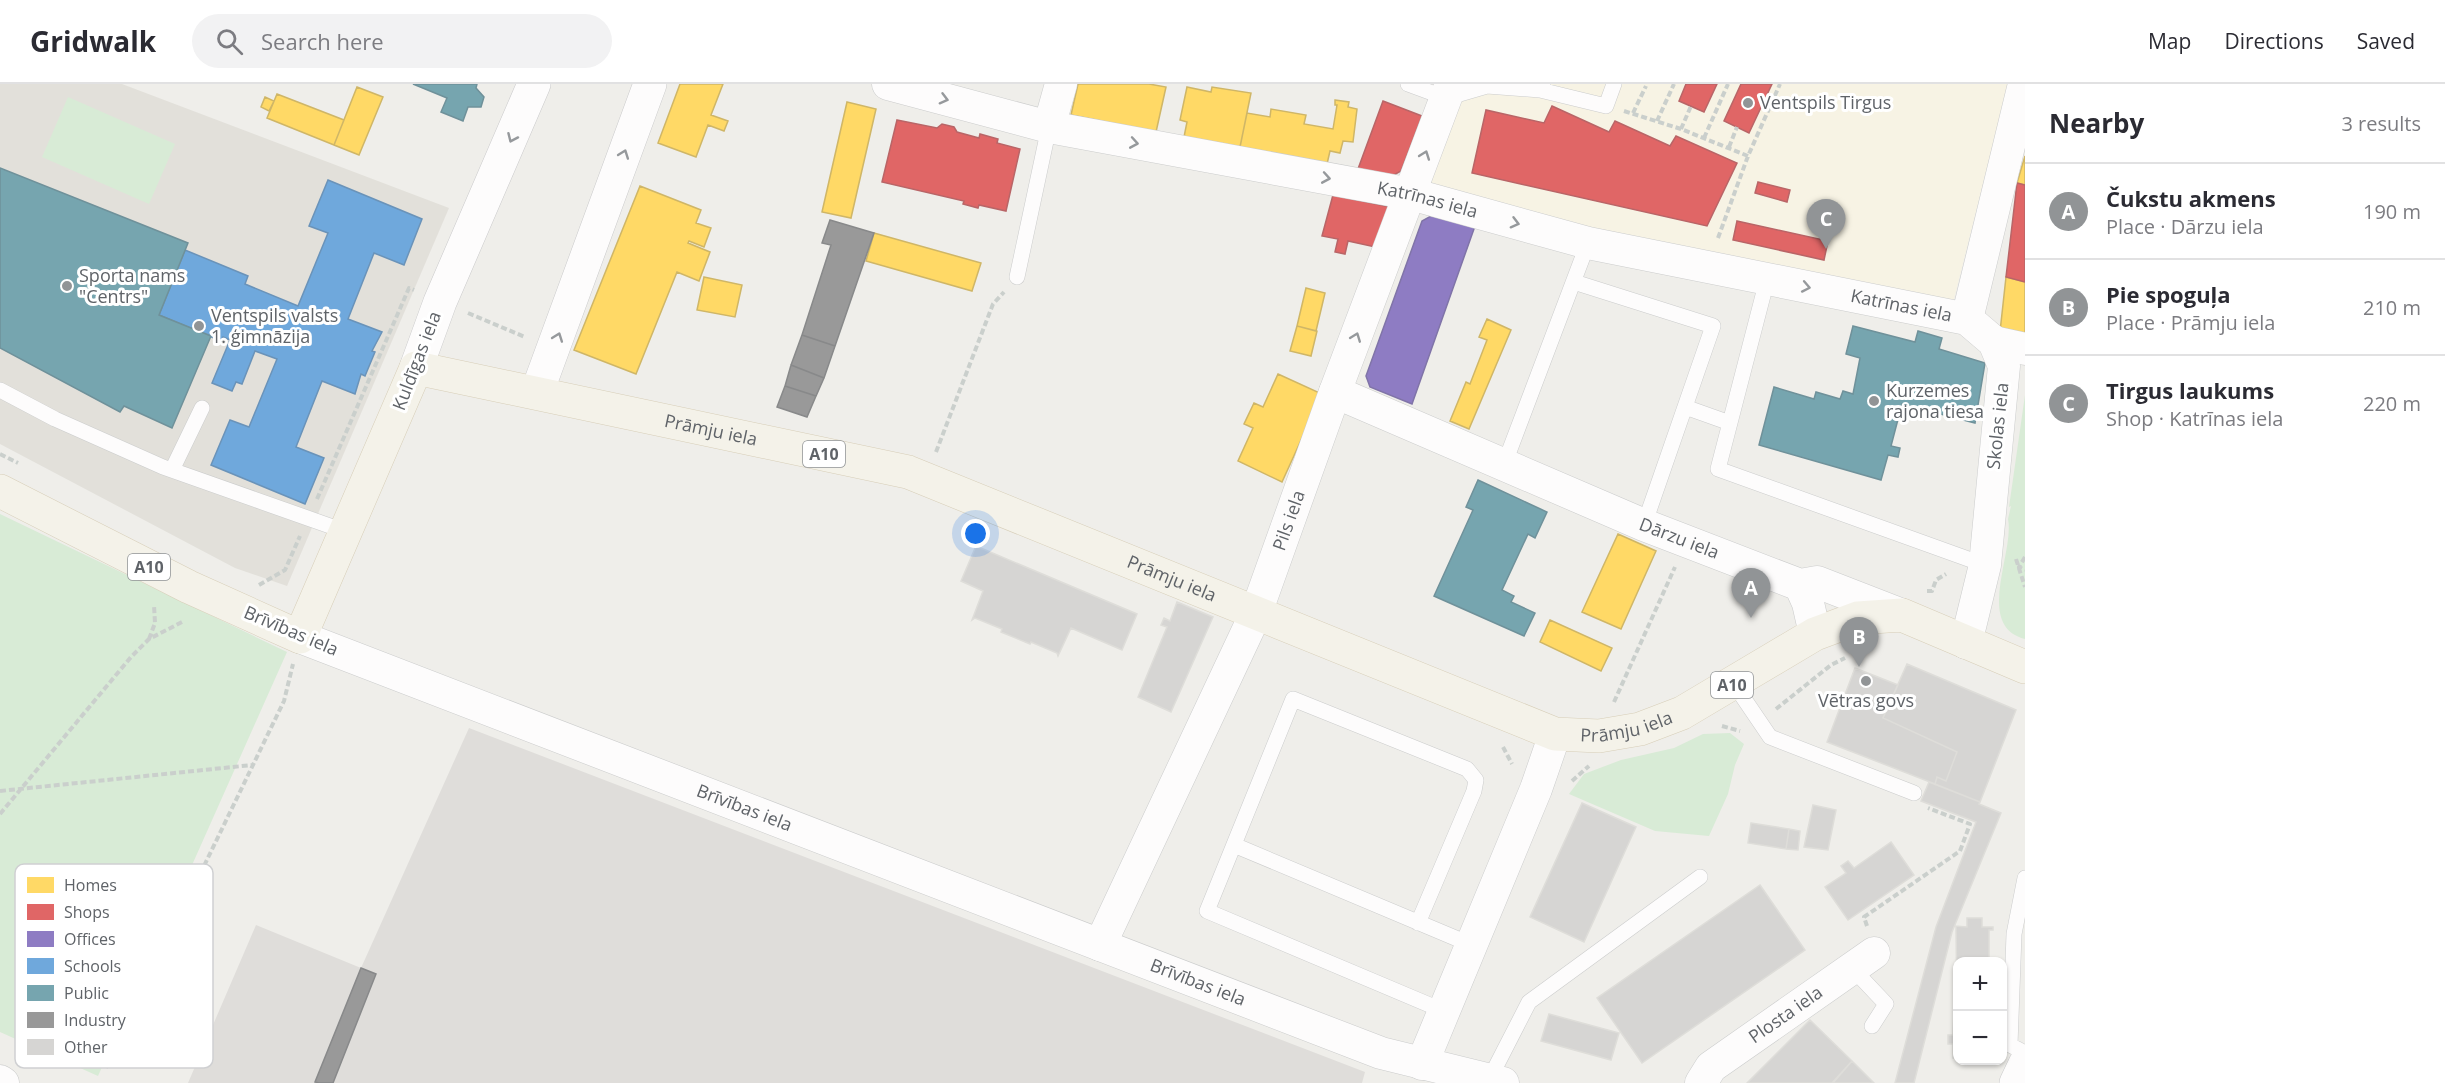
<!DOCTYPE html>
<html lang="en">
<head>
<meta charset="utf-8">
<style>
  :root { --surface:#fff; --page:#f2f2f3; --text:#2b2b33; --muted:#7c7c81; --line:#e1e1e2; --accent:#919496 }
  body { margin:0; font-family:"Open Sans",sans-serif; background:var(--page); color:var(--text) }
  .controls { position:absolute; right:18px; bottom:18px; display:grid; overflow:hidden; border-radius:12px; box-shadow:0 2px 4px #0004 }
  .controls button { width:54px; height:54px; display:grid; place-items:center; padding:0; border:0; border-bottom:2px solid var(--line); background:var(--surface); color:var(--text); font:30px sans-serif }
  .you { position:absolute; left:976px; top:450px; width:21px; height:21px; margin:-15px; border:4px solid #fff; border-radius:50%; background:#1a73e8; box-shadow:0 0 0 9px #1a73e833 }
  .badge { display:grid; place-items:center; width:39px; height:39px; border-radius:50%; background:var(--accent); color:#fff; font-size:20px; font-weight:700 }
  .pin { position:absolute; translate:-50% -50px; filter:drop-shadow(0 2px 3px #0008) }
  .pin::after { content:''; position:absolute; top:32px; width:21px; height:18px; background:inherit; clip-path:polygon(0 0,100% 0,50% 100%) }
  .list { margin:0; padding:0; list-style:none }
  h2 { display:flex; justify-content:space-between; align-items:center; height:78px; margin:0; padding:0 24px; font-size:26px }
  h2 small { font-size:20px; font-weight:400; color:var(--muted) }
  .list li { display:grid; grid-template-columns:39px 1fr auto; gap:18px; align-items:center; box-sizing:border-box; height:96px; padding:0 24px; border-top:2px solid var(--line) }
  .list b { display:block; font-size:22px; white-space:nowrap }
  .list p { margin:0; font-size:20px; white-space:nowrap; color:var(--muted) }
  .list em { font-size:20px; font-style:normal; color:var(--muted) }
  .icon { flex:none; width:33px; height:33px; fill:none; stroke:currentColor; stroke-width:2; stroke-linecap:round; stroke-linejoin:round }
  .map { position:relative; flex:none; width:2025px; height:999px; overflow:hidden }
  header { display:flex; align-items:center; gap:36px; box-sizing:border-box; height:84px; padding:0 30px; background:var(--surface); border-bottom:2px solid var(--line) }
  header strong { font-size:28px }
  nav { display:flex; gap:33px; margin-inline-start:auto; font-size:21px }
  .search { width:420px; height:54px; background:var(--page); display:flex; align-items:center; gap:15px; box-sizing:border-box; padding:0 21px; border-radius:33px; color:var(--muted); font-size:22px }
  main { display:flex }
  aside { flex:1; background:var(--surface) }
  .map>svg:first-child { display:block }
  .commercial { fill:#f7f3e4 }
  .industrial { fill:#dfddda }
  .education { fill:#e2e0da }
  .green { fill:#d8ebd6 }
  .homes { fill:#ffd966; stroke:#cfb667; stroke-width:1.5 }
  .shops { fill:#e06666; stroke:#b96567; stroke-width:1.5 }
  .offices { fill:#8e7cc3; stroke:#8074a8; stroke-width:1.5 }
  .schools { fill:#6fa8dc; stroke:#6a93b9; stroke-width:1.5 }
  .public { fill:#76a5af; stroke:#6f919a; stroke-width:1.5 }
  .industry { fill:#999; stroke:#88898a; stroke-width:1.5 }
  .building { fill:#d6d5d3; stroke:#deddd9; stroke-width:1.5 }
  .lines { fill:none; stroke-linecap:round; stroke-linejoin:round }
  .lane-casing { stroke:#cbcccc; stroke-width:16 }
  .street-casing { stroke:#cbcccc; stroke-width:33 }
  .secondary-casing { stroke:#cacacb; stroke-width:34 }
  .primary-casing { stroke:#d7ceb8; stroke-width:34 }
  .path { stroke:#cacfcc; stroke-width:4; stroke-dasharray:6 3; stroke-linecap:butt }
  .lane { stroke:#fdfcfc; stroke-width:15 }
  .street { stroke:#fdfcfc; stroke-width:32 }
  .secondary { stroke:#fdfcfc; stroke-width:33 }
  .primary { stroke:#f4f2e9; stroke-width:33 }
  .oneway { stroke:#96999c }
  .poi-dot { fill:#919496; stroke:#fff; stroke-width:2 }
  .labels { text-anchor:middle; stroke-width:6; stroke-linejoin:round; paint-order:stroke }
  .shield { fill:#fff; stroke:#8f9295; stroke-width:1.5 }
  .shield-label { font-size:16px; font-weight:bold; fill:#5f6368 }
  .poi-label { font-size:18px; fill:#5f6368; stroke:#fff; text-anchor:start }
  .street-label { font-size:18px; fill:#5f6368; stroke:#fff }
  .key { fill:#fff; stroke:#cfd0d2; stroke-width:1.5 }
  .key-label { font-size:16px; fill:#5f6368 }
</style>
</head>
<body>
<header>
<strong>Gridwalk</strong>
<div class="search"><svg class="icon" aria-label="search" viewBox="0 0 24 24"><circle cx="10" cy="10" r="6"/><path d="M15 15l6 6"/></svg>Search here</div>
<nav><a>Map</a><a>Directions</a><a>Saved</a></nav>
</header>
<main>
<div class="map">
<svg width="2025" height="999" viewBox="0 0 2025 999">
  <rect width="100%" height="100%" fill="#efeeea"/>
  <!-- commercial -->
  <path class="commercial" d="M1456,0H2008L1952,223L1416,107Z"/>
  <!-- industrial -->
  <path class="industrial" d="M469,644L1365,988L1362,999H188L256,841L361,884Z"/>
  <!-- education -->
  <path class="education" d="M0,0H122L449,124L287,502L235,484L0,360Z"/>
  <!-- green -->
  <path class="green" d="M68,13L175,60L149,120L42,73Z
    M2025,311V555C1974,542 2015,468 2008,435L2011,422L2009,423Z
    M0,430L287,568L98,992L0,948Z
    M1730,649L1744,660L1735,681L1728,710L1709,752L1655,747L1569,710L1584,690L1621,676L1674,664L1703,650Z"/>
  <!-- homes -->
  <path class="homes" d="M680,0H723L711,31L728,37L724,47L708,41L696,73L658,59Z
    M1078,0H1149L1166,3L1156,48L1071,31Z
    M357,3L383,13L359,71L334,61Z
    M1187,3L1211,8L1212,3L1251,9L1240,63L1184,53L1187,38L1180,36Z
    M277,10L344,36L334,61L267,34Z
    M265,13L274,17L269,27L261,23Z
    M1335,16L1349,18L1348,23L1357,25L1353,58L1343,57L1340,69L1330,67L1327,80L1240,63L1247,29L1270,33L1271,25L1306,31L1304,40L1333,45L1337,21H1335Z
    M847,18L876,25L851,134L822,128Z
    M2025,72V101L2017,99Z
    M640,102L701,126L696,139L711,144L704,163L689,157L688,159L710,168L699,197L677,188L636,290L574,266Z
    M874,149L981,179L972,207L866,177Z
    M704,193L742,201L735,233L697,226Z
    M2006,193L2025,198V255L2000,248Z
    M1306,204L1325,209L1316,247L1297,242Z
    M1487,235L1511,246L1469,345L1450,337L1466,298L1470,300L1487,256L1479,253Z
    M1297,242L1317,247L1311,272L1290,267Z
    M1278,290L1322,310L1282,398L1238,377L1253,344L1244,340L1254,319L1263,323Z
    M1789,330L1829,342L1824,359L1784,346Z
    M1618,450L1656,467L1621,545L1582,528Z
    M1550,536L1612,564L1601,587L1540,558Z"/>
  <!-- shops -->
  <path class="shops" d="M1686,0H1717L1704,28L1679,17Z
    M1741,0H1772L1749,49L1724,37Z
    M1383,17L1422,32L1401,87L1392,92L1358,85Z
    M1552,22L1609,48L1615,37L1670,62L1676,52L1737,79L1707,142L1472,89L1486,26L1544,39Z
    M897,36L937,44L942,40L954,43L957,48L979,54L980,50L998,55L997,59L1020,65L1006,127L979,121L978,124L963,120L964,117L882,98Z
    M1758,98L1790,106L1787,118L1755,109Z
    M2017,99L2025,101V198L2006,193Z
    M1333,111L1390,123L1375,163L1348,157L1345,170L1335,168L1338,155L1322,152Z
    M1737,137L1828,157L1824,176L1733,156Z"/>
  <!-- offices -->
  <path class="offices" d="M1431,132L1475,142L1412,320L1370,303L1366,292L1422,137Z"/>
  <!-- schools -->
  <path class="schools" d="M328,96L422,135L404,181L374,169L348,235L382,248L372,267L375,268L365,292L361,290L355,310L322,297L296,363L324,374L305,420L211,381L230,336L249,343L277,275L255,267L242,300L236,298L232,307L212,299L230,256L223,253L221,257L159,231L185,166L248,192L245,200L298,222L328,149L309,142Z"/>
  <!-- public -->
  <path class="public" d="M413,0H477L476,4L484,13L481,23H468L463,37L441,28L447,14Z
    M0,84L188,159L159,231L211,252L172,344L124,322L120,328L0,264Z
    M1853,242L1915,258L1918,247L1942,254L1939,265L1985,279L1975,339L1902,320L1891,362L1900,364L1898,373L1888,371L1881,396L1759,361L1774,303L1814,315L1816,308L1840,315L1843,307L1853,310L1860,274L1846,270Z
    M1478,396L1547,428L1535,454L1528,450L1502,506L1514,512L1511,518L1535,529L1524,552L1434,512L1473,426L1466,423Z"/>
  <!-- industry -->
  <path class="industry" d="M830,136L874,149L835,262L802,251L831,161L822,159Z
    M802,251L835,262L824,294L791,281Z
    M791,281L824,294L816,312L785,302Z
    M785,302L816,312L807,333L777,323Z
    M361,884L376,890L333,999H319L315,998Z"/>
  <!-- building -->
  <path class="building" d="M976,462L1137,530L1122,566L1071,544L1058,572L1057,569L1031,558L1030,560L1001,548L1002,545L975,534L972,536L983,507L961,497Z
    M1177,518L1213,533L1171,628L1138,613L1167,543L1161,541L1164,534L1170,537Z
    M1907,580L2016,626L1980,718L1935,700L1937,693L1946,697L1957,668L1883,634Z
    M1855,584L1898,601L1883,634L1957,668L1946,697L1937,693L1935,700L1827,658Z
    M1929,698L1980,718L1979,720L2001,729L1952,848L1914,999H1895L1936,843L1976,738L1921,717Z
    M1582,719L1636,743L1584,858L1530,833Z
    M1813,721L1836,726L1828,766L1804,763Z
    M1751,739L1789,745L1786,765L1748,759Z
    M1789,745L1800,747L1798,766L1786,765Z
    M1891,758L1914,791L1848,836L1825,803L1846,789L1841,782L1848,777L1854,784Z
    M1760,801L1805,866L1642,979L1597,914Z
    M1967,834H1982V843H1993V846H1989V878H1958L1957,927L1956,842L1967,843Z
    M1954,927H1958V974H1953V960H1948V951H1953Z
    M1549,930L1619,949L1611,976L1541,957Z
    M1810,936L1852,977L1832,999H1747Z
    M1852,977L1874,999H1833Z"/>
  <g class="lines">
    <defs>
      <path id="lane" d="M1408,0L1446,14L1487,2L1540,6L1543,0
        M1540,6L1606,22L1614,0
        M1017,193L1049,43
        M1767,196L1718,385L1985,481
        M1574,198L1713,242L1644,441
        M0,306L55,335L163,383L347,448
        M1685,323L1730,339
        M1504,381L1588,159
        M172,386L202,324
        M1734,600L1770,653L1914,709
        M1234,761L1472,861
        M2025,794L2014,850L2010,961L2025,969
        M1418,839L1474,707L1476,696L1467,685L1293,615L1207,827L1444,927
        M1852,884L1886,920L1872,942
        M1489,996L1529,918L1700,793"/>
      <g id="street">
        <path id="s1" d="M888,0L1049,43L1411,110L1588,159L1967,235L1994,258L2004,282L1985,481L1966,559"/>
        <path d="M1049,43L1061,0"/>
        <path d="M1967,235L2024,0"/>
        <path d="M1994,258L2025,265"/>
        <path id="s2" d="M1335,308L1644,441L1800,501L1817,498L1902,531"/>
        <path d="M1800,501L1808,519L1815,550"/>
        <path id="s3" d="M300,553L1381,969L1503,999"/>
        <path id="s4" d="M1100,861L1256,529L1335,308L1451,0"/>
        <path d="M1422,980L1536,705L1555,650"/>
        <path d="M0,997L3,999"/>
        <path id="s5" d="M1701,999L1711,983L1874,869"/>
      </g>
      <path id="secondary" d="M416,284L440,218L534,0
        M537,308L650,0
        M2016,999L2025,980"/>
      <g id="primary">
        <path id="s6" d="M0,407L189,503L300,553L416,284L908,388L1555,650L1599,652L1640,645L1682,629L1815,550L1858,534L1902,531L2025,583"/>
      </g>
    </defs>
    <!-- lane casing -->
    <use href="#lane" class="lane-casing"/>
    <!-- street casing -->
    <use href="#street" class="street-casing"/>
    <!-- secondary casing -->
    <use href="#secondary" class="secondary-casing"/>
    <!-- primary casing -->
    <use href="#primary" class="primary-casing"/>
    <!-- path -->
    <path class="path" d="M1624,27L1681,45L1748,72
      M1633,29L1646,2
      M1657,37L1674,0
      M1681,45L1691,22
      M1704,54L1728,0
      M1729,63L1737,43
      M1718,154L1748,72L1780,0
      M468,229L525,253
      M936,368L993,220L1004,208
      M0,370L18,379
      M317,415L409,204L414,206
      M2025,473L2019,483L2025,486
      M2016,475L2025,503
      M259,501L285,486L300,452
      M1927,507H1932L1936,496L1946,490
      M149,555L155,539L154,521
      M1614,618L1675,483
      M1776,625L1831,581L1845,574
      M1722,642L1740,647
      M1503,663L1512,680
      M1572,697L1589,682
      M0,707L252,681
      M0,730L131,573L149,555L184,537
      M1867,842L1864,833L1960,767L1970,740L1928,724
      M106,984L284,617L293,580"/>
    <!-- lane -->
    <use href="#lane" class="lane"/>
    <!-- street -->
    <use href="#street" class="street"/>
    <!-- secondary -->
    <use href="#secondary" class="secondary"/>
    <!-- primary -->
    <use href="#primary" class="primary"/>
  </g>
  <!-- one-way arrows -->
  <defs><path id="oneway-chevron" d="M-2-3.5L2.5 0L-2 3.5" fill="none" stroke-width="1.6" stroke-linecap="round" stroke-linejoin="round" transform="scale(1.5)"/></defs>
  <g class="oneway">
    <use href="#oneway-chevron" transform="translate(944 15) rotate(15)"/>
    <use href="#oneway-chevron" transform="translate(512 54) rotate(114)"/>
    <use href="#oneway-chevron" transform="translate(1134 59) rotate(10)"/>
    <use href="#oneway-chevron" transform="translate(624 70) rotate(-70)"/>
    <use href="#oneway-chevron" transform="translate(1425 71) rotate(-70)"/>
    <use href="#oneway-chevron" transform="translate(1326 94) rotate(10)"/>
    <use href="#oneway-chevron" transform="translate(1515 139) rotate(15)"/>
    <use href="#oneway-chevron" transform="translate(1806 203) rotate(11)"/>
    <use href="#oneway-chevron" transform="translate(558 253) rotate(-70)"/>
    <use href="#oneway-chevron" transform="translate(1356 253) rotate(-69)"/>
  </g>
  <!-- markers -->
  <g class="poi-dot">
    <circle cx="1748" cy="19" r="6"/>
    <circle cx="67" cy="202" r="6"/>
    <circle cx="199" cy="242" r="6"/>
    <circle cx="1874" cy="317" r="6"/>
    <circle cx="1866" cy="597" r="6"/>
  </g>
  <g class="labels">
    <!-- shield labels -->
    <g class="shield">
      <rect x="803" y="357" width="42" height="26" rx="4.5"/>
      <rect x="128" y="470" width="42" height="26" rx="4.5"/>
      <rect x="1711" y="588" width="42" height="26" rx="4.5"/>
    </g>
    <g class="shield-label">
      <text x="824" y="376">A10</text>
      <text x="149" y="489">A10</text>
      <text x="1732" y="607">A10</text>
    </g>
    <!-- poi labels -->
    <g class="poi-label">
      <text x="1760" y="25">Ventspils Tirgus</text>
      <text x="79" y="198">Sporta nams<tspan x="79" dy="21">"Centrs"</tspan></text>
      <text x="211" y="238">Ventspils valsts<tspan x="211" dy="21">1. ģimnāzija</tspan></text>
      <text x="1886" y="313">Kurzemes<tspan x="1886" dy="21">rajona tiesa</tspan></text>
      <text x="1866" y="623" text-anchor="middle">Vētras govs</text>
    </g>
    <!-- street labels -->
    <g class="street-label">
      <text dy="6" stroke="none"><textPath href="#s1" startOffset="552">Katrīnas iela</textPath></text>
      <text dy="6" stroke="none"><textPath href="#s1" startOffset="1038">Katrīnas iela</textPath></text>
      <text transform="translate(417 277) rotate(-69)" y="6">Kuldīgas iela</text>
      <text transform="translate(1998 342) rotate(-84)" y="6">Skolas iela</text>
      <text dy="6" stroke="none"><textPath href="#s6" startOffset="928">Prāmju iela</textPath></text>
      <text dy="6" stroke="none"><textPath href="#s4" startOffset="465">Pils iela</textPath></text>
      <text dy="6" stroke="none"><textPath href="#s2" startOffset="374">Dārzu iela</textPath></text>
      <text dy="6" stroke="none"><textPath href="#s6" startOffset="1414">Prāmju iela</textPath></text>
      <text transform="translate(291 547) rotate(23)" y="6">Brīvības iela</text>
      <text dy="6" stroke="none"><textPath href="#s6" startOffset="1900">Prāmju iela</textPath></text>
      <text dy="6" stroke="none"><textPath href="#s3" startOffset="476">Brīvības iela</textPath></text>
      <text dy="6" stroke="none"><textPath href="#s3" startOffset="962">Brīvības iela</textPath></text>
      <text dy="6" stroke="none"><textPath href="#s5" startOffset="110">Plosta iela</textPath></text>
    </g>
  </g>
  <!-- legend -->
  <rect x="15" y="780" width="198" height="204" rx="9" class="key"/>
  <rect x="27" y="793" width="27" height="16" fill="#ffd966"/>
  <rect x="27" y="820" width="27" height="16" fill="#e06666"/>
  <rect x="27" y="847" width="27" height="16" fill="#8e7cc3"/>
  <rect x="27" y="874" width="27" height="16" fill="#6fa8dc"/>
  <rect x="27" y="901" width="27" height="16" fill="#76a5af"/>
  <rect x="27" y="928" width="27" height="16" fill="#999"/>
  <rect x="27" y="955" width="27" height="16" fill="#d6d5d3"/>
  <g class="key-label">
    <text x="64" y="807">Homes</text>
    <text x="64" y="834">Shops</text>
    <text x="64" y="861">Offices</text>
    <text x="64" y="888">Schools</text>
    <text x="64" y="915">Public</text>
    <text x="64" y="942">Industry</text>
    <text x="64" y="969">Other</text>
  </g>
</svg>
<div class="controls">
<button>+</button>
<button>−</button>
</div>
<div class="you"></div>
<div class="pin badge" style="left:1751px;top:534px">A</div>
<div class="pin badge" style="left:1859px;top:583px">B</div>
<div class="pin badge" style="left:1826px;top:165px">C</div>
</div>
<aside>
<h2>Nearby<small>3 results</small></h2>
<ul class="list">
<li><span class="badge">A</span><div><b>Čukstu akmens</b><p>Place · Dārzu iela</p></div><em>190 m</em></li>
<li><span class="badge">B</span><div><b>Pie spoguļa</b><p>Place · Prāmju iela</p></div><em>210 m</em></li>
<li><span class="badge">C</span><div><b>Tirgus laukums</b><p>Shop · Katrīnas iela</p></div><em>220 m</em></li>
</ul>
</aside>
</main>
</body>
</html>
